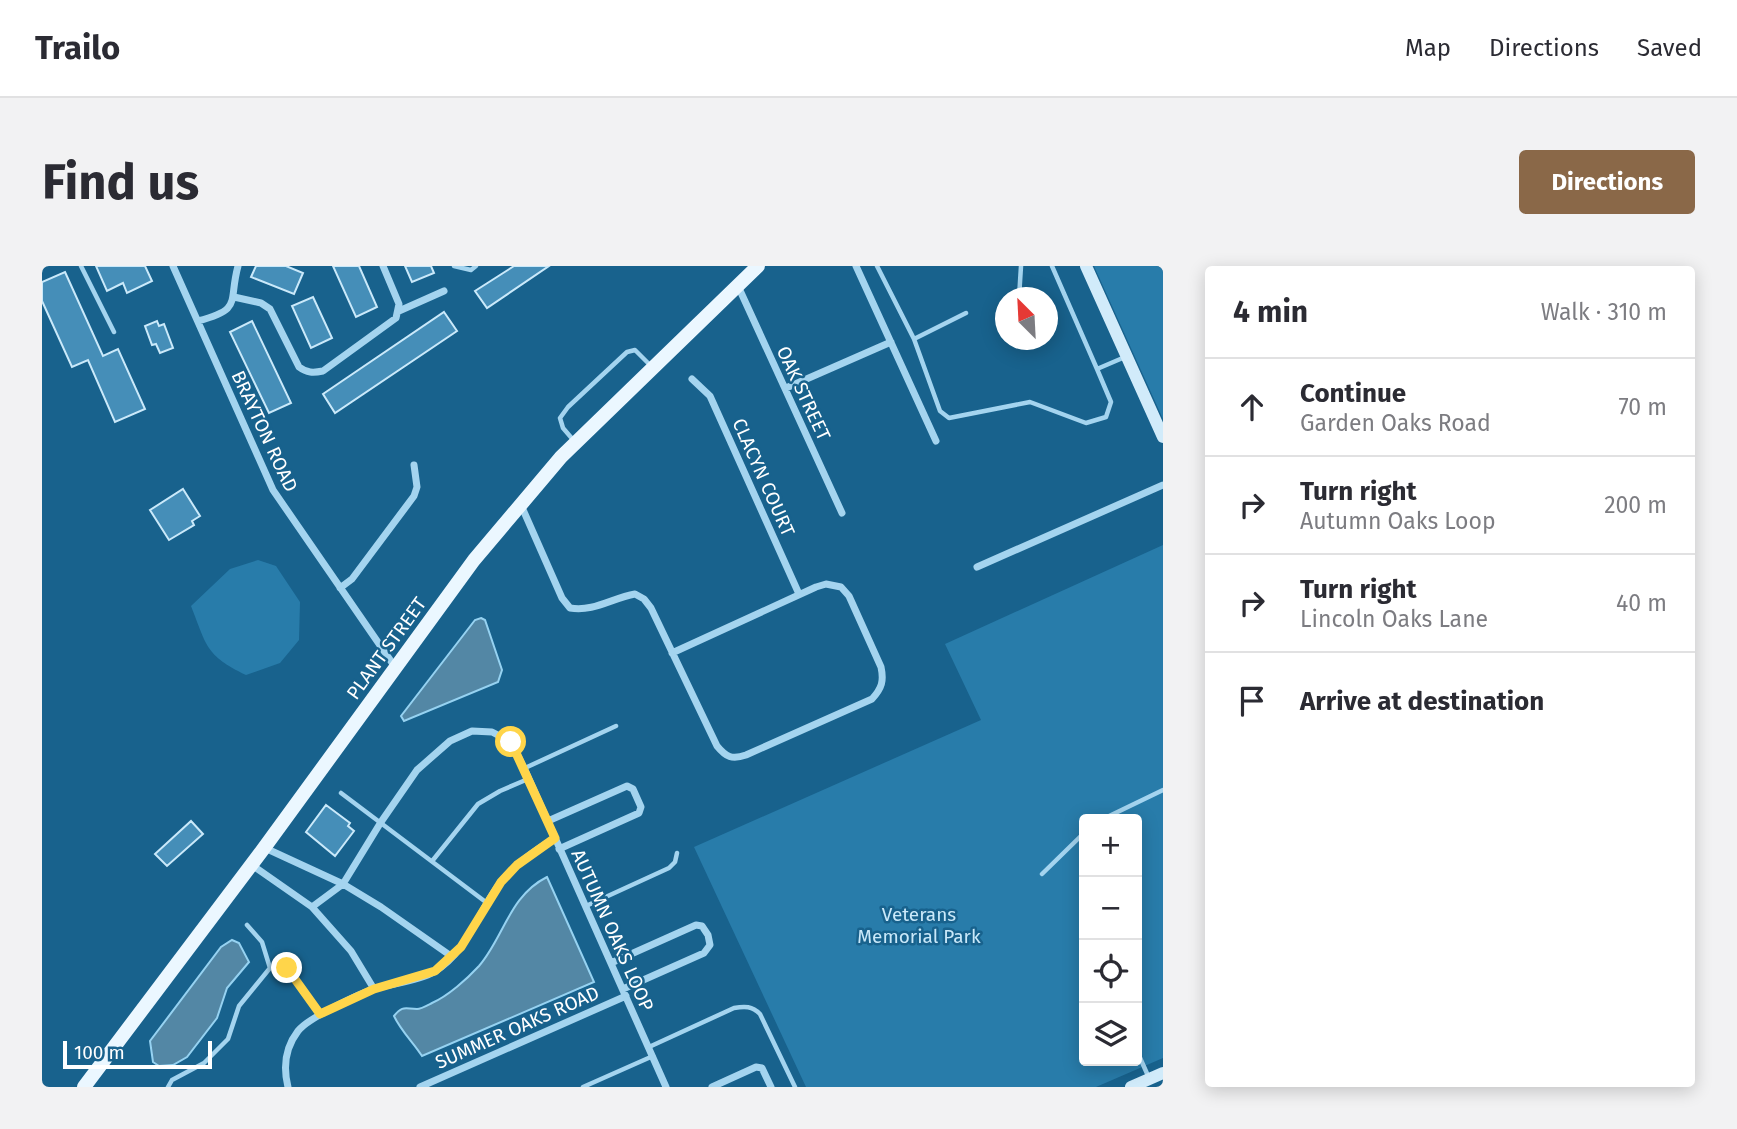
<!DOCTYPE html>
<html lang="en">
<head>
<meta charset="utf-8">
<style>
  :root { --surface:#fff; --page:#f2f2f3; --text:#2b2b33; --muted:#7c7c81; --line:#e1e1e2; --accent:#8a6848 }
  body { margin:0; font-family:"Fira Sans",sans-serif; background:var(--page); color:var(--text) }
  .controls { position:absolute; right:21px; bottom:21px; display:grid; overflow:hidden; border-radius:7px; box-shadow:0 4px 18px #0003 }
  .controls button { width:63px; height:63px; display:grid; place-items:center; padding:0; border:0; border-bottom:2px solid var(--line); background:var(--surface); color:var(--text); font:35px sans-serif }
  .compass { position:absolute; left:953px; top:21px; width:63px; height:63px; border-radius:50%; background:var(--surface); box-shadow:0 4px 18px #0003; rotate:336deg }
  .scale { position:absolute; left:21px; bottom:18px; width:149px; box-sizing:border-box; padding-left:7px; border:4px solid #fff; border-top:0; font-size:19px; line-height:24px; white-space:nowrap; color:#fff; -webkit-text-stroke:5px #18628d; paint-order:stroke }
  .stop { position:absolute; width:21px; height:21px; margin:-16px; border:5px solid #ffd54a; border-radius:50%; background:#fff }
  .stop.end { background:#ffd54a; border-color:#fff; box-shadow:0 2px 7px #0008 }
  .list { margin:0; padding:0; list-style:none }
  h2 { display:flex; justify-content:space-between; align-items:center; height:91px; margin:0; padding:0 28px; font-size:30px }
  h2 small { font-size:23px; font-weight:400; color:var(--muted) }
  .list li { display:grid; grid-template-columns:46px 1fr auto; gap:21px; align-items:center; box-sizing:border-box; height:98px; padding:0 28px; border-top:2px solid var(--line) }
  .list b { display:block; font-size:26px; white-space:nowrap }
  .list p { margin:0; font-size:23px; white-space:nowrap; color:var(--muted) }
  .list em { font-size:23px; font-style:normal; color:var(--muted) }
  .icon { flex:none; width:38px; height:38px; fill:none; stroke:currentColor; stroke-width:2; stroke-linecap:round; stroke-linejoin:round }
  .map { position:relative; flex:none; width:1121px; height:821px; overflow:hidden; border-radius:7px }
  header { display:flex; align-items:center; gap:42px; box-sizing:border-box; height:98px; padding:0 35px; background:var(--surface); border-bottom:2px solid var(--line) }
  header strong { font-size:33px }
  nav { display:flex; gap:38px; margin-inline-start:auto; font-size:24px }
  .intro { display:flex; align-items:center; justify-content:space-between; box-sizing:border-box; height:168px; padding:0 42px }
  h1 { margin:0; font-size:49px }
  .button { padding:18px 32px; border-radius:7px; background:var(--accent); color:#fff; font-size:24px; font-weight:700 }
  main { display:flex; gap:42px; padding:0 42px }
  aside { flex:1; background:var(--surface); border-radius:7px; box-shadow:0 4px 18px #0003 }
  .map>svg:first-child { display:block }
  .green { fill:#287caa; fill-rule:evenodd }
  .water { fill:#5387a5; stroke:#96d2f1; stroke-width:2 }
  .building { fill:#458eb8; stroke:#cae9fa; stroke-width:2 }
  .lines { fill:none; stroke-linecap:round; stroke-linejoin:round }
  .lane { stroke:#a4d4ef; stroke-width:4.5 }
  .street { stroke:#a4d4ef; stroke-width:7 }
  .secondary { stroke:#d1ebfa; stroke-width:12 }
  .primary { stroke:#ebf7ff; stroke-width:14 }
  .route { stroke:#ffd54a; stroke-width:9 }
  .labels { text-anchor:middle; stroke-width:5; stroke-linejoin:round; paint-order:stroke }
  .street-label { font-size:19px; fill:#fff; stroke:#18628d }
  .park-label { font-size:19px; fill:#cae9fa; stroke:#18628d }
</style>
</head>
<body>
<header>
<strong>Trailo</strong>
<nav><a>Map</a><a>Directions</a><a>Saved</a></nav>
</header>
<div class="intro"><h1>Find us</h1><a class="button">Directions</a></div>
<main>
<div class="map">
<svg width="1121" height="821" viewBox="0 0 1121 821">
  <rect width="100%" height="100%" fill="#18628d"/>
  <!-- green -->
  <path class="green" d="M1052,0H1121V153Z
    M1121,279V792L1054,821H764L652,581L939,454L903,378ZM1042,553H1095V795H1042Z
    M216,294L234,300L258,336L257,374L238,397L204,409C163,389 165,380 149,340L188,303Z"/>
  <!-- water -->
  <path class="water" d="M439,352L443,354L460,404L456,416L362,455L359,450L433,354Z
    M505,611L552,716L380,790C371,776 359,765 352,750C361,739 363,743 375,743C379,743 386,739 390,737C406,730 425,713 437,700C462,671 467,630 505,611Z
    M190,674L197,677L207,696L185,722L175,752L145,791L131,799L117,800L111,796L108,775L179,681Z"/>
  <!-- building -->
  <path class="building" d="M54,0H103L110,15L85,27L81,17L65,25Z
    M214,0H244L261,7L252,28L209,11Z
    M291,0H317L335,41L314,51Z
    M363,0H389L392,7L370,16Z
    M472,0H507L445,42L433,25Z
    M23,6L61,90L76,83L103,143L73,156L46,94L30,101L0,35V16Z
    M271,31L290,72L269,82L250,40Z
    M402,46L415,65L293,147L281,128Z
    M115,55L117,60L122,58L131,82L118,87L114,78L110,79L103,60Z
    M210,55L249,137L227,147L188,66Z
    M141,223L158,250L150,255L152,259L127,274L108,244Z
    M284,539L308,557L306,560L312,565L293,590L264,566Z
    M149,555L161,568L125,600L113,588Z"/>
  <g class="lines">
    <!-- lane -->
    <path class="lane" d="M39,0L72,66
      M412,0L429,4L434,0
      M835,0L872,73L898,145L907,152L988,136L1044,157L1064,151L1069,136L1055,103L1083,91
      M1010,0L1055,103
      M977,32L979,0
      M872,73L924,47
      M533,176L521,162L518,152L526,141L585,86L593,84L610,101
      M483,502L574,460
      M299,527L445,637
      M1061,553L1121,524
      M391,594L436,538L458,525L486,513
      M1000,608L1042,567
      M544,640L627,602L633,596L635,587
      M205,659L220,676L228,702
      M607,781L692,742C703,740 710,740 718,748L753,821
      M1095,785L1107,812
      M126,821L130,814L162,797L186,773L197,740L228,702H245L278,748
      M541,821L611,790"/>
    <!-- street -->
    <path class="street" d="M131,0L231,224L353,401
      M814,0L894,175
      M696,20L800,247
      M192,31L219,37L228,43L257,101C265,107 271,107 281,105L354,52L357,38L341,0
      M357,45L402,25
      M156,55C201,43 186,37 196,0
      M650,113L668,130L757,328
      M744,122L849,76
      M479,239L520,332L528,342C552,346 570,332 593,328L602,333L609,342L675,480C684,491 690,494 704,489L830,433C840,422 842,415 839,401L807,330L799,321L784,318L774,321L630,387
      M935,301L1121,219
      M298,322L310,313L372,230L375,221L372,199
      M506,555L585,520L591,523L599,541L597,547L517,583
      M223,582L301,618L339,641L409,690
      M210,599L270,641L309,685L332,723
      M270,641L301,618L339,556L375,504L408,475L430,465L450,466L469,476L482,502L624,821
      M569,697L654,659L660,660L666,669L668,679L662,687L581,723
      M246,821C241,801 243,782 256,765C266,752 318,727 335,722C353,717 376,715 392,706C426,686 436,645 459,616C473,598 494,584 513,572
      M378,821L584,730
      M670,821L714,801L720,802L729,821"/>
    <!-- secondary -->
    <path class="secondary" d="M1044,0L1121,171
      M1089,821L1121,807"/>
    <!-- primary -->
    <path class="primary" d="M42,821L222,582L432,294L519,191L716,0"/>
  </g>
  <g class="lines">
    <!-- route -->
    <path class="route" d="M245,702L278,748L332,723L393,705L419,681L459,616L475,599L513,572L469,476"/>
  </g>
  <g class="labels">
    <!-- street labels -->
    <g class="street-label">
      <text transform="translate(762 127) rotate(65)" y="7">OAK STREET</text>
      <text transform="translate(223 165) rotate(65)" y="7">BRAYTON ROAD</text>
      <text transform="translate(722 211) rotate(66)" y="7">CLACYN COURT</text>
      <text transform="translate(344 382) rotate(-54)" y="7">PLANT STREET</text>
      <text transform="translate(571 664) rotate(66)" y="7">AUTUMN OAKS LOOP</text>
      <text transform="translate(475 761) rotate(-24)" y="7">SUMMER OAKS ROAD</text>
    </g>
    <!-- park labels -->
    <g class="park-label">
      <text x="877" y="655">Veterans<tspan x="877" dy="22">Memorial Park</tspan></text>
    </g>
  </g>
</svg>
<div class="controls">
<button>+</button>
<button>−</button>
<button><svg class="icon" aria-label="locate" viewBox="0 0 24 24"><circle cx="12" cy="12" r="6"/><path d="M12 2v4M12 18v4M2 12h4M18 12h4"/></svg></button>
<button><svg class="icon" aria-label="layers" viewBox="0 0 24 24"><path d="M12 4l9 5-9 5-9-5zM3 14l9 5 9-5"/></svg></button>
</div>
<svg class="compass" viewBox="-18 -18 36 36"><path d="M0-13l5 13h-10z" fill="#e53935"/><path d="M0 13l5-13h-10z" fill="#7c7c81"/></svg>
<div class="scale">100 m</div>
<div class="stop" style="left:469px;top:476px"></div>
<div class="stop end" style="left:245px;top:702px"></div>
</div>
<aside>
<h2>4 min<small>Walk · 310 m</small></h2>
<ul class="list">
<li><svg class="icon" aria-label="ahead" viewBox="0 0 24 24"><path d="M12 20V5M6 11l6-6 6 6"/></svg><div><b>Continue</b><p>Garden Oaks Road</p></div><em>70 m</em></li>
<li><svg class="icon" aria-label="right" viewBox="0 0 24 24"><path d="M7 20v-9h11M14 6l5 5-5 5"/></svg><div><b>Turn right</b><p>Autumn Oaks Loop</p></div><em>200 m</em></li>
<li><svg class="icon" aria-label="right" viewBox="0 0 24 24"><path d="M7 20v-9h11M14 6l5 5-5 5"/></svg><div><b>Turn right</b><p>Lincoln Oaks Lane</p></div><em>40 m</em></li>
<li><svg class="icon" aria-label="arrive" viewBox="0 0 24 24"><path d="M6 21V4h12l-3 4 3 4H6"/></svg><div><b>Arrive at destination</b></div></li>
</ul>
</aside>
</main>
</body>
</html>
